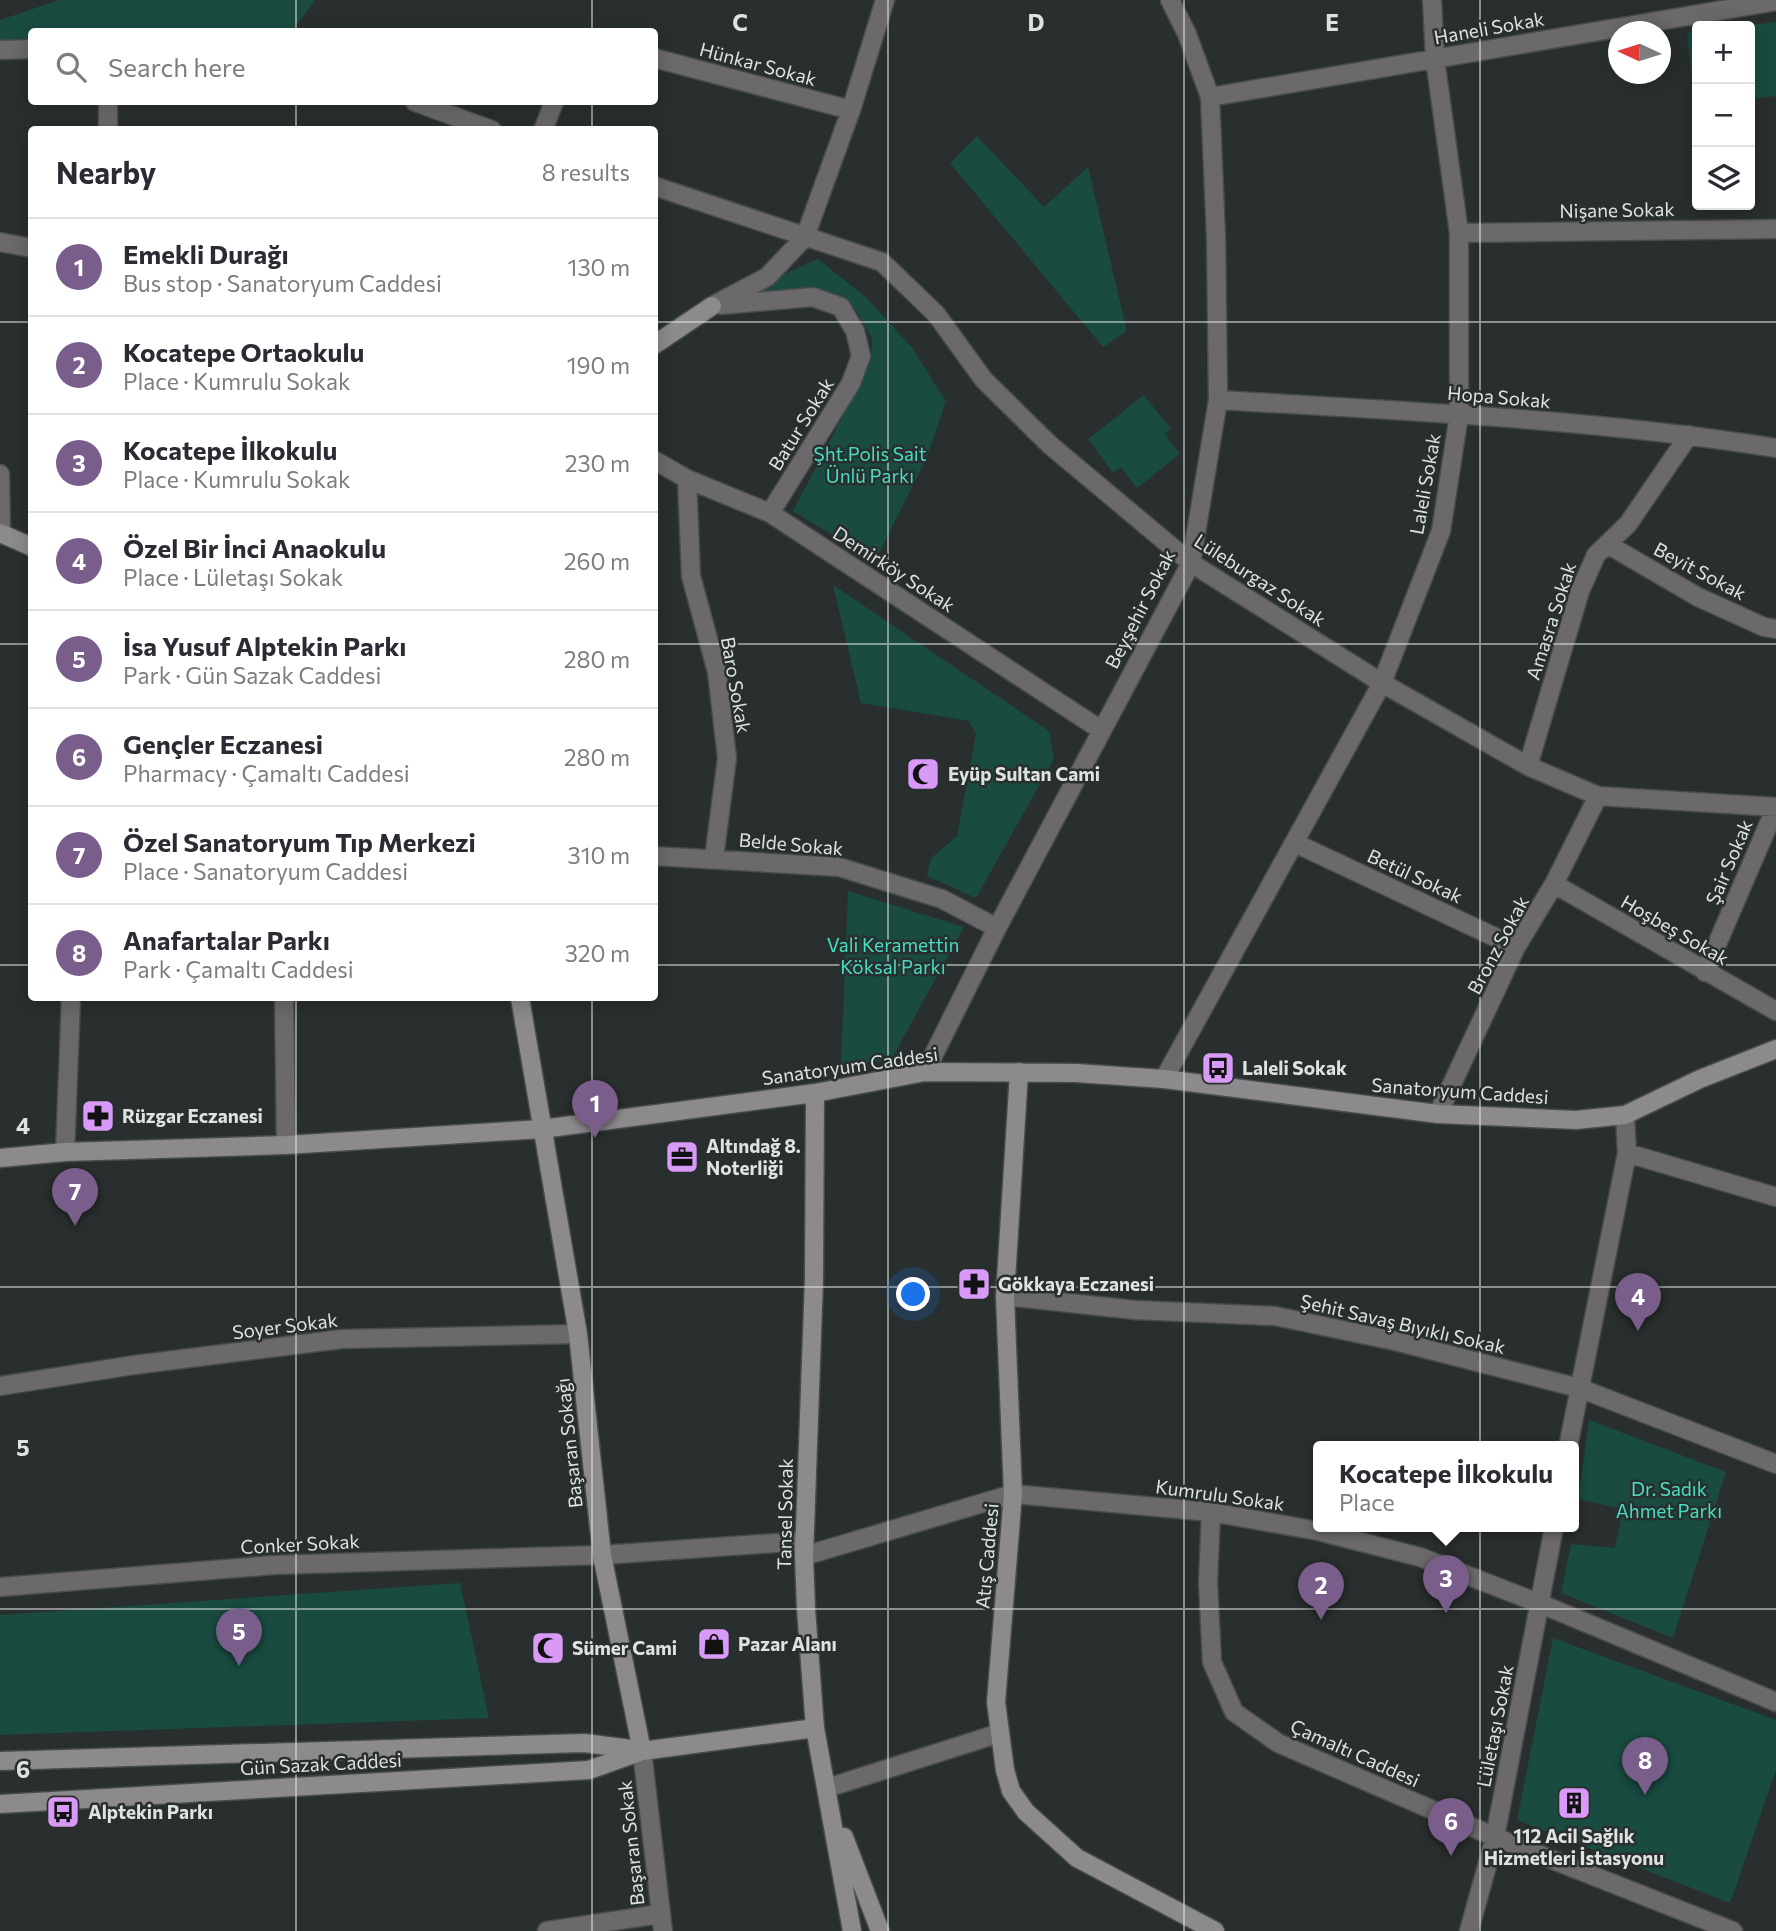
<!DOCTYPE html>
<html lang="en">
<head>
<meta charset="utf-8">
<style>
  :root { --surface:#fff; --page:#f7f7f7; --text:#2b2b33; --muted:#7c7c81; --line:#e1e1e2; --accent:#795d8b }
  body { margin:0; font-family:Commissioner,sans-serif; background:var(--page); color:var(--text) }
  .controls { position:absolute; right:21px; top:21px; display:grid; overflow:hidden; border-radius:7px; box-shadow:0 4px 18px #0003 }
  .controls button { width:63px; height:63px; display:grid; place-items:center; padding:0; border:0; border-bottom:2px solid var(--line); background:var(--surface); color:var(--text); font:35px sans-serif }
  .compass { position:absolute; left:1608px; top:21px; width:63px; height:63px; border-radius:50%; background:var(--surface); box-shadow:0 4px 18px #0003; rotate:274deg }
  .you { position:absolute; left:914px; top:1295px; width:24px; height:24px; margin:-18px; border:5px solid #fff; border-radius:50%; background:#1a73e8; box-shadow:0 0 0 10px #1a73e833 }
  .badge { display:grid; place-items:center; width:46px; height:46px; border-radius:50%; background:var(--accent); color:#fff; font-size:23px; font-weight:700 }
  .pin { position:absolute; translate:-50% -58px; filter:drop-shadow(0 2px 4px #0008) }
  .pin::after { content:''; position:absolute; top:37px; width:24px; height:21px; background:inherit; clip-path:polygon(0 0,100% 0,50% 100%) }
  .popup { position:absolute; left:1313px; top:1441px; width:266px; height:91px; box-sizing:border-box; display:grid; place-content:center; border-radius:7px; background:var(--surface); filter:drop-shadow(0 2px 5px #0005); font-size:23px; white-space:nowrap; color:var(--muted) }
  .popup b { font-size:26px; color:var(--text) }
  .popup::after { content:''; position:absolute; left:50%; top:100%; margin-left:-14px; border:14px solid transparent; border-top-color:var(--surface) }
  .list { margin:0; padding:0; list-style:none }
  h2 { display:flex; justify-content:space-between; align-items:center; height:91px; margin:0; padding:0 28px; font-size:30px }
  h2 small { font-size:23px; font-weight:400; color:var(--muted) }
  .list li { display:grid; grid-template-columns:46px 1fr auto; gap:21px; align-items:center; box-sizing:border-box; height:98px; padding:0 28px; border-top:2px solid var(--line) }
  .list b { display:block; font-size:26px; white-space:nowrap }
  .list p { margin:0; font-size:23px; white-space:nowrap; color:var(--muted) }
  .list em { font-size:23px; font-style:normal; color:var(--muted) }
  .icon { flex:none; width:38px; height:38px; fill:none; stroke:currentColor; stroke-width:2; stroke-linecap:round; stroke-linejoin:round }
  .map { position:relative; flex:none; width:1776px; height:1931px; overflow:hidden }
  .search { position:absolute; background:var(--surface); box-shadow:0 4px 18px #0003; left:28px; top:28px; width:630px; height:77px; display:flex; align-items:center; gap:18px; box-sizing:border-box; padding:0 24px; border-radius:7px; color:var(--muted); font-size:26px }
  .panel { position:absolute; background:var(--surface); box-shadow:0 4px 18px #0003; left:28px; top:126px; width:630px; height:875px; border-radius:7px }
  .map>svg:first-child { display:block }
  .green { fill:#194b41 }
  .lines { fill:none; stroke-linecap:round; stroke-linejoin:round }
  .street-casing { stroke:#464c4b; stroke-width:21 }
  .secondary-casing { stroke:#464c4b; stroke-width:21 }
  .street { stroke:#6b696b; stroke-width:18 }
  .secondary { stroke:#8d8a8e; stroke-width:18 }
  .grid { fill:none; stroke:#dee2e1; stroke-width:2; stroke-opacity:0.55 }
  .labels { text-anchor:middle; stroke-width:5; stroke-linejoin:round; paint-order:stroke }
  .street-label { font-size:19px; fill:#dee2e1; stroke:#292f2e }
  .park-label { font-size:19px; fill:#46dec2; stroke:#292f2e }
  .poi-label { font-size:19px; font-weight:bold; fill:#dee2e1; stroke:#292f2e; text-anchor:start }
  .grid-label { font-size:23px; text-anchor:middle; font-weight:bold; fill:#dee2e1; stroke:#292f2e; stroke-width:5; stroke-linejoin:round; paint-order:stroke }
</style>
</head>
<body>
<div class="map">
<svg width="1776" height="1931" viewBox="0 0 1776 1931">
  <rect width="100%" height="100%" fill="#292f2e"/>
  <!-- green -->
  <path class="green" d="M59,0H315L292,31L32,32L31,40L0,41V20Z
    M1776,22V96L1750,99V26H1743Z
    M1697,32V105L1695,106L1687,33Z
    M977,136L1044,207L1088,167L1127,331L1103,347L950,163Z
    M818,259L868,299L912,348L946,401L926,459L875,561L793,511L871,362L872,338L854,307L831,292L809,287L775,293H755L780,276Z
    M1144,395L1171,429L1165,434L1180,454L1137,488L1121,467L1113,473L1088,439Z
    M833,585L1049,731L1054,759L976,898L927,876L931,858L957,836L976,734L969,721L861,703Z
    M848,891L964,927L891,1060L841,1066Z
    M1589,1420L1726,1472L1673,1638L1561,1593L1571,1544L1615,1548L1623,1509L1578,1499Z
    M460,1583L489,1718L0,1735V1615Z
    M1553,1638L1776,1720V1770L1730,1903L1517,1820Z"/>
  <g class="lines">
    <defs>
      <path id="street" d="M0,50L32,49
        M654,58L851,110
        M1210,97L1776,1
        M415,102L492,130
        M108,130V102
        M543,130L554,102
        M654,186L882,262L936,314L984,380L1050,445L1191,563L1382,683L1528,766L1598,796L1776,807
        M1459,233L1776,229
        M0,242L32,248
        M721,305L813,297L841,307L855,331L861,356L851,383L770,513
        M712,306L767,277L805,237L851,110L885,0
        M1218,400C1404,411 1592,419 1776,448
        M654,460L687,479L770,513L1101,730
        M0,474L1,534
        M687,479L691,576L717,672L727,758L714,858
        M1607,544L1698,597L1764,627L1776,629
        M1528,766L1580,591L1596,555L1628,524L1689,435
        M1295,843L1516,947
        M654,856L839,867L942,899L997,928
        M1554,884L1776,1011
        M1705,972L1776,807
        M284,998L286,1145
        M925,1072L997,928L1191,563L1218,400L1216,237L1210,97L1187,34L1170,0
        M1164,1079L1382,683L1441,531L1459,415V233L1435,59L1432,0
        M1438,1114L1516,947L1554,884L1598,796
        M65,1152L71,998
        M1627,1153L1776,1197
        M1005,1296L1135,1310L1275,1316L1395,1341L1579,1388L1776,1464
        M0,1386L134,1365L342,1339L578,1334
        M1568,1447L1627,1153L1625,1115
        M1211,1512L1208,1582L1212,1662L1234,1712L1278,1743L1495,1837L1733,1931
        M804,1556L1013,1494L1211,1512L1318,1531L1420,1557L1541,1604L1776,1702
        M0,1587L274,1565L602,1555L804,1541
        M642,1751L663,1931
        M827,1788L1000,1733
        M547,1931L660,1914
        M1469,1931L1495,1837L1554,1527"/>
      <path id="secondary" d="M654,345L712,306
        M0,533L32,547
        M520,998L578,1334L602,1555L642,1751
        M1019,1072L1005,1296L1013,1494L996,1702L1005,1770L1011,1791L1026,1812L1077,1858L1215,1931
        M815,1093L814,1279L804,1556L806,1609L815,1728L852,1931
        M0,1158L65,1152L286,1145L542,1129L815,1093L925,1072L1076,1073L1164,1079L1438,1114L1576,1120L1625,1115L1700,1079L1776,1049
        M0,1761L584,1743L639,1750
        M0,1804L589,1770L642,1751L815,1728
        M844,1837L880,1931"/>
    </defs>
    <!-- street casing -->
    <use href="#street" class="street-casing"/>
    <!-- secondary casing -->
    <use href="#secondary" class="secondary-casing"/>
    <!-- street -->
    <use href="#street" class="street"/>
    <!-- secondary -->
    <use href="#secondary" class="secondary"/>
  </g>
  <!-- grid -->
  <path class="grid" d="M296,0V32M592,0V32M888,0V1931M1184,0V1931M1480,0V1931M296,102V130M592,102V130M0,322H32M654,322H1776M0,644H32M654,644H1776M0,965H32M654,965H1776M296,998V1931M592,998V1931M0,1287H1776M0,1609H1776"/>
  <!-- icons -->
  <defs>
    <symbol id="mosque-square" viewBox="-11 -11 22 22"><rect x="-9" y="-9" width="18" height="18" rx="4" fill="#d99af7" stroke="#292f2e"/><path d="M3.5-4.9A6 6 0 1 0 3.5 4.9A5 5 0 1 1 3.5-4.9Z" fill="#111"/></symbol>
    <symbol id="bus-square" viewBox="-11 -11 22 22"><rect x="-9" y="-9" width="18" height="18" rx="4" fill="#d99af7" stroke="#292f2e"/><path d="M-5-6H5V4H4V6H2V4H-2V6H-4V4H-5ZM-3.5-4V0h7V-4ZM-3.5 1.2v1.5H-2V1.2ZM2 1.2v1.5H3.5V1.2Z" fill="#111"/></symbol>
    <symbol id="pharmacy-square" viewBox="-11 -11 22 22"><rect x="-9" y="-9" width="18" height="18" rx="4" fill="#d99af7" stroke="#292f2e"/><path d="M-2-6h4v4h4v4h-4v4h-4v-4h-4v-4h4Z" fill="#111"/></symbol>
    <symbol id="office-square" viewBox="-11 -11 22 22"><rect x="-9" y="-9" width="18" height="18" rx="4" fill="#d99af7" stroke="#292f2e"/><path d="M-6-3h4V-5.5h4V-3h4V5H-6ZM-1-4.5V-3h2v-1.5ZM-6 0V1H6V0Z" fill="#111"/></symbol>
    <symbol id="shop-square" viewBox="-11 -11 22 22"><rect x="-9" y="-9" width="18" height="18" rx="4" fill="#d99af7" stroke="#292f2e"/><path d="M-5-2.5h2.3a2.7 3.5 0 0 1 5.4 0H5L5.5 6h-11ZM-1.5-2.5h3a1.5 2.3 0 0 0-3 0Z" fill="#111"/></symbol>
    <symbol id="building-square" viewBox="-11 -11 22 22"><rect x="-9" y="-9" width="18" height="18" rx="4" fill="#d99af7" stroke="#292f2e"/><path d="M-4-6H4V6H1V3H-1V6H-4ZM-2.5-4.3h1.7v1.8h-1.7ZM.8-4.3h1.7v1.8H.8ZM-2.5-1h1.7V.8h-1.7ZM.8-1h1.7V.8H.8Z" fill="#111"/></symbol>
  </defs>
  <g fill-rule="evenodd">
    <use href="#mosque-square" x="904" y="755" width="38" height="38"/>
    <use href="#bus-square" x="1199" y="1049" width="38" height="38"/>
    <use href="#pharmacy-square" x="79" y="1097" width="38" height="38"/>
    <use href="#office-square" x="663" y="1138" width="38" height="38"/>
    <use href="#pharmacy-square" x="955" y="1265" width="38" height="38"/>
    <use href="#shop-square" x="695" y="1625" width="38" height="38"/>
    <use href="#mosque-square" x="529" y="1629" width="38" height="38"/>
    <use href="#building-square" x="1555" y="1784" width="38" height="38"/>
    <use href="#bus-square" x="44" y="1793" width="38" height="38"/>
  </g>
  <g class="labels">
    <!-- street labels -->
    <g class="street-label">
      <text transform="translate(1489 28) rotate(-10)" y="7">Haneli Sokak</text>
      <text transform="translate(758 64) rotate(15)" y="7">Hünkar Sokak</text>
      <text transform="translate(1617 210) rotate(-1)" y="7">Nişane Sokak</text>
      <text transform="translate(1499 397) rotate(5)" y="7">Hopa Sokak</text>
      <text transform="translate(801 424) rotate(-58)" y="7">Batur Sokak</text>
      <text transform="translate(1425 484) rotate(-80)" y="7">Laleli Sokak</text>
      <text transform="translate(894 569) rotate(33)" y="7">Demirköy Sokak</text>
      <text transform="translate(1700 571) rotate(28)" y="7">Beyit Sokak</text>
      <text transform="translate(1260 580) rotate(33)" y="7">Lüleburgaz Sokak</text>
      <text transform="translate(1140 609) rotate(-63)" y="7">Beyşehir Sokak</text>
      <text transform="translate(1551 621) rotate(-72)" y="7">Amasra Sokak</text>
      <text transform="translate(736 685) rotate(80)" y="7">Baro Sokak</text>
      <text transform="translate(791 844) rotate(5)" y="7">Belde Sokak</text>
      <text transform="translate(1729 862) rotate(-67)" y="7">Şair Sokak</text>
      <text transform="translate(1415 876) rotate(25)" y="7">Betül Sokak</text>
      <text transform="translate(1675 930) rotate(30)" y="7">Hoşbeş Sokak</text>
      <text transform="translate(1498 945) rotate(-62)" y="7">Bronz Sokak</text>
      <text transform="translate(850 1066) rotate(-8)" y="7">Sanatoryum Caddesi</text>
      <text transform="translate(1460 1091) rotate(4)" y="7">Sanatoryum Caddesi</text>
      <text transform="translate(1403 1324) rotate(13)" y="7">Şehit Savaş Bıyıklı Sokak</text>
      <text transform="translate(285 1326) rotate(-7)" y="7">Soyer Sokak</text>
      <text transform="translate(569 1443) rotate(-96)" y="7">Başaran Sokağı</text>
      <text transform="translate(1220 1495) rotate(8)" y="7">Kumrulu Sokak</text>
      <text transform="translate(785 1514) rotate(-89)" y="7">Tansel Sokak</text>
      <text transform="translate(300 1544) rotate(-3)" y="7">Conker Sokak</text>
      <text transform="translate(987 1556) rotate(-85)" y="7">Atış Caddesi</text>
      <text transform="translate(1495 1726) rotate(-79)" y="7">Lületaşı Sokak</text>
      <text transform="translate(1355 1753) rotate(24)" y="7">Çamaltı Caddesi</text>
      <text transform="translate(321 1764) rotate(-3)" y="7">Gün Sazak Caddesi</text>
      <text transform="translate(631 1843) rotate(-96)" y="7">Başaran Sokak</text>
    </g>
    <!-- park labels -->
    <g class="park-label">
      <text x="870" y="461">Şht.Polis Sait<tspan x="870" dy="22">Ünlü Parkı</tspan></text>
      <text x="893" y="952">Vali Keramettin<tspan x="893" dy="22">Köksal Parkı</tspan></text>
      <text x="1669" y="1496">Dr. Sadık<tspan x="1669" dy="22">Ahmet Parkı</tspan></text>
    </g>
    <!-- poi labels -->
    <g class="poi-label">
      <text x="948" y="781">Eyüp Sultan Cami</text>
      <text x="1242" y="1075">Laleli Sokak</text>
      <text x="122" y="1123">Rüzgar Eczanesi</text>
      <text x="706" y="1153">Altındağ 8.<tspan x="706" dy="22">Noterliği</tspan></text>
      <text x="998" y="1291">Gökkaya Eczanesi</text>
      <text x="738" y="1651">Pazar Alanı</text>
      <text x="572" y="1655">Sümer Cami</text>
      <text x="88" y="1819">Alptekin Parkı</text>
      <text x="1574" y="1843" text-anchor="middle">112 Acil Sağlık<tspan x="1574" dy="22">Hizmetleri İstasyonu</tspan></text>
    </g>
  </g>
  <g class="grid-label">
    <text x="740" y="31">C</text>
    <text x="1036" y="31">D</text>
    <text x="1332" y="31">E</text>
    <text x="23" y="1134">4</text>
    <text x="23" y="1456">5</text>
    <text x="23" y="1778">6</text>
  </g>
</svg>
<div class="controls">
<button>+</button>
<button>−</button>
<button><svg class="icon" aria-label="layers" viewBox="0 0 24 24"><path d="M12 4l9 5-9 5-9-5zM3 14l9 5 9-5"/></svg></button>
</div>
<svg class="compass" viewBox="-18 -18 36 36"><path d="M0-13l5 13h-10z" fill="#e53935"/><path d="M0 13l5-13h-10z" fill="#7c7c81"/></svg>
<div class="you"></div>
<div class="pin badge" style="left:595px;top:1138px">1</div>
<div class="pin badge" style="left:1321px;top:1620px">2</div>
<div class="pin badge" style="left:1446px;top:1613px">3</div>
<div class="popup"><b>Kocatepe İlkokulu</b>Place</div>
<div class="pin badge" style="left:1638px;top:1331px">4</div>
<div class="pin badge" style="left:239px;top:1666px">5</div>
<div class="pin badge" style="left:1451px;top:1856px">6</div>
<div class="pin badge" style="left:75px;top:1226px">7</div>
<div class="pin badge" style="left:1645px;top:1795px">8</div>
<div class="search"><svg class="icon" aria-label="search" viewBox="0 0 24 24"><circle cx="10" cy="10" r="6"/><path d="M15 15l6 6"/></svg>Search here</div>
<section class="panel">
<h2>Nearby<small>8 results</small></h2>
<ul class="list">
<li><span class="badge">1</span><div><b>Emekli Durağı</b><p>Bus stop · Sanatoryum Caddesi</p></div><em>130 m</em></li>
<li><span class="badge">2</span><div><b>Kocatepe Ortaokulu</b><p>Place · Kumrulu Sokak</p></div><em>190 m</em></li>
<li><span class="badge">3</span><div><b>Kocatepe İlkokulu</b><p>Place · Kumrulu Sokak</p></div><em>230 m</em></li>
<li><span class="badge">4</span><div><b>Özel Bir İnci Anaokulu</b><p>Place · Lületaşı Sokak</p></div><em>260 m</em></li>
<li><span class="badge">5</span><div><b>İsa Yusuf Alptekin Parkı</b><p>Park · Gün Sazak Caddesi</p></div><em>280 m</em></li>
<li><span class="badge">6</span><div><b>Gençler Eczanesi</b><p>Pharmacy · Çamaltı Caddesi</p></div><em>280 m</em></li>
<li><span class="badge">7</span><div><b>Özel Sanatoryum Tıp Merkezi</b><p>Place · Sanatoryum Caddesi</p></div><em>310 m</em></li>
<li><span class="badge">8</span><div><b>Anafartalar Parkı</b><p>Park · Çamaltı Caddesi</p></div><em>320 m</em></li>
</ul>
</section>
</div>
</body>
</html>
